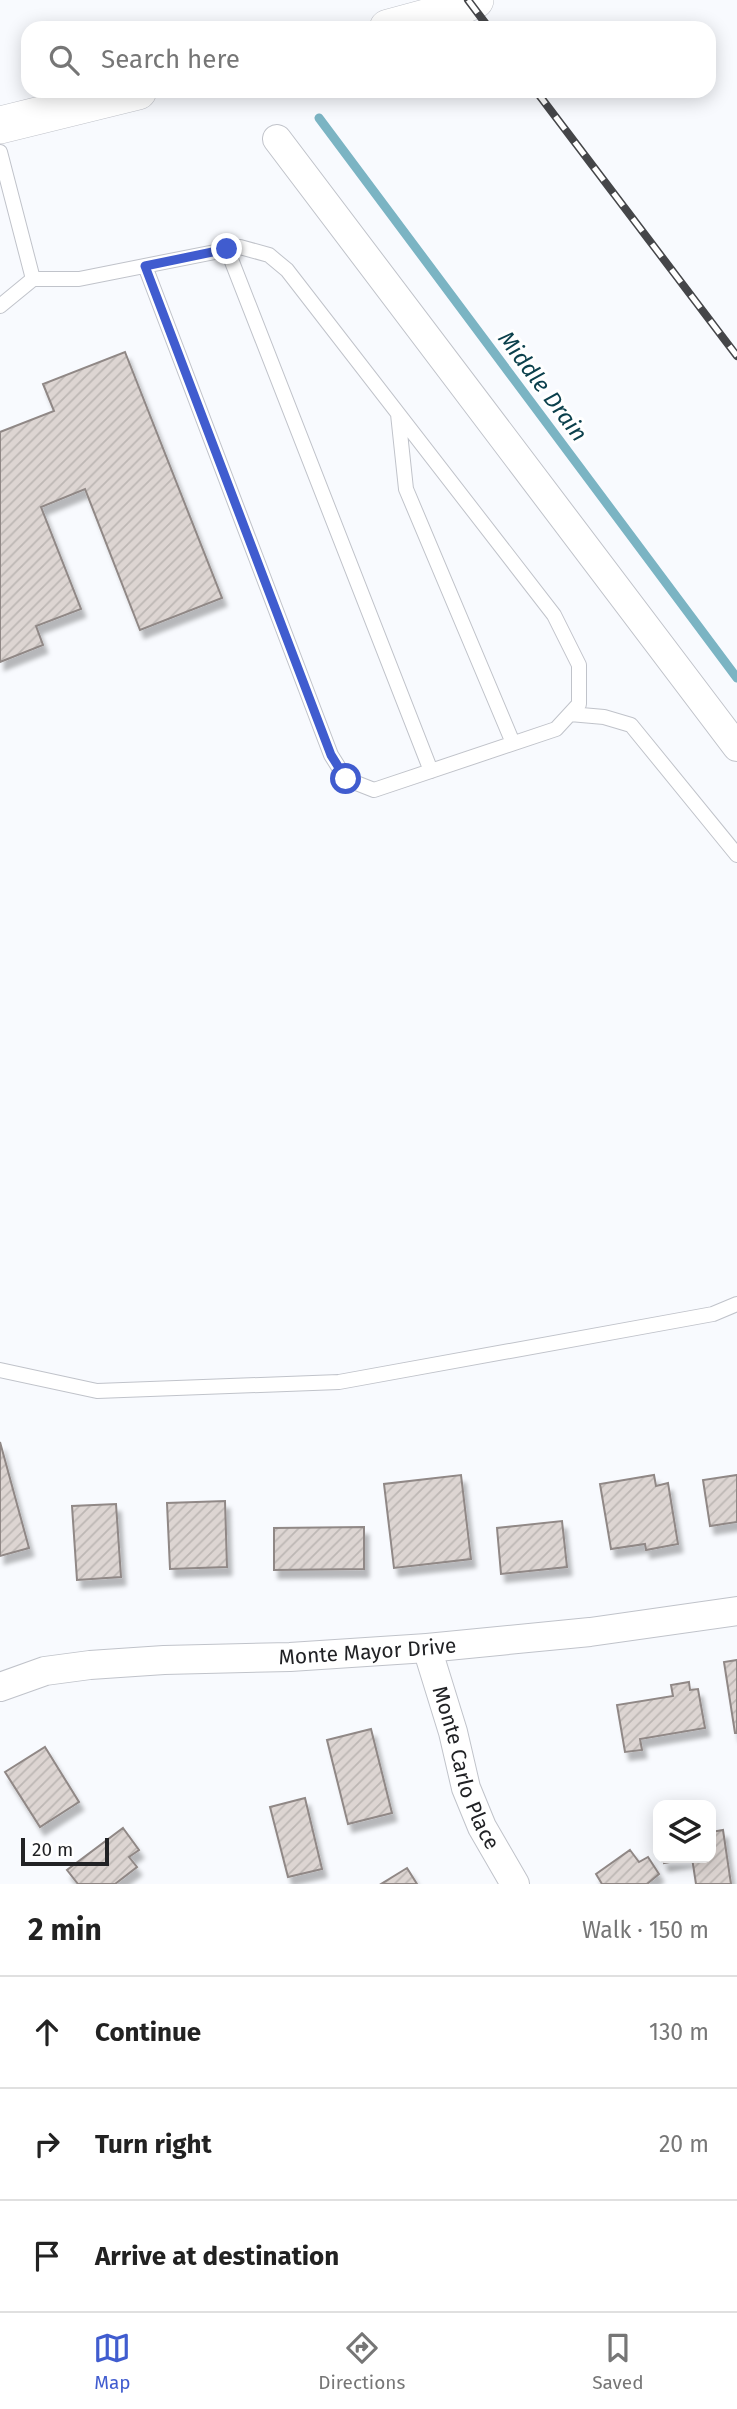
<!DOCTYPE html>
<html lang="en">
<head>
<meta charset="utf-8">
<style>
  :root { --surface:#fff; --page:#f2f2f2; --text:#222; --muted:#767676; --line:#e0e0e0; --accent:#405ccf }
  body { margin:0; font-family:"Fira Sans",sans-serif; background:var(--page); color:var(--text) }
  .controls { position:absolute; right:21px; bottom:21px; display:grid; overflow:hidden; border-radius:14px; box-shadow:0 4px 18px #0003 }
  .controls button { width:63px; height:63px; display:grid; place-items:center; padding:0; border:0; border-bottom:2px solid var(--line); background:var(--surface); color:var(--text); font:35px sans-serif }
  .scale { position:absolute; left:21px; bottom:18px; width:88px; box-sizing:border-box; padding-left:7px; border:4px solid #212225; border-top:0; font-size:19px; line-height:24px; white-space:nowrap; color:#212225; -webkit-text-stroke:5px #fff; paint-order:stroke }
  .stop { position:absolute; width:21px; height:21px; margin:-16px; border:5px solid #405ccf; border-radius:50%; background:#fff }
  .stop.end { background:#405ccf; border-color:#fff; box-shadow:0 2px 7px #0008 }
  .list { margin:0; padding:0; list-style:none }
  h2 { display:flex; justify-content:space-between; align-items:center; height:91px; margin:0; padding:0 28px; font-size:30px }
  h2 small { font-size:23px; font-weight:400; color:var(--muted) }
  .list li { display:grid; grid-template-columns:46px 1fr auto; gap:21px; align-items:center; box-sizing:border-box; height:112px; padding:0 28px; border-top:2px solid var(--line) }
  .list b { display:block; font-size:26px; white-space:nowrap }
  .list em { font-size:23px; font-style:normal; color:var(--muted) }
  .icon { flex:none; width:38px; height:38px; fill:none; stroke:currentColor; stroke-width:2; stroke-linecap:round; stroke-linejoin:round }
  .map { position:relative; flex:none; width:737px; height:1884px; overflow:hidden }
  .search { position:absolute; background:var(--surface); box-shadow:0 4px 18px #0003; left:21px; right:21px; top:21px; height:77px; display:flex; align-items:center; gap:18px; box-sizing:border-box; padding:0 24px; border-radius:21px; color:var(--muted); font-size:26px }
  .sheet { height:427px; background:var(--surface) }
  nav { display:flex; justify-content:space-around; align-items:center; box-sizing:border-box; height:98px; border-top:2px solid var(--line); background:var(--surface); font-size:19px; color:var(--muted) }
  nav a { display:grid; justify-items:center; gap:4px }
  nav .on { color:var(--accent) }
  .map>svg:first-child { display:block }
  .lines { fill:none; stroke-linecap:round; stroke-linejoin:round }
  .stream { stroke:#7bb4c3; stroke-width:9 }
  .building { fill:url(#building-hatch); stroke:#908886; stroke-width:2; filter:url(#shadow) }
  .service-casing { stroke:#c0c3ca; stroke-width:16 }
  .minor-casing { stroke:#c0c3ca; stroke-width:30 }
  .tertiary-casing { stroke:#c0c3ca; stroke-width:38 }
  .service { stroke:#fff; stroke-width:14 }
  .minor { stroke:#fff; stroke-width:28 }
  .tertiary { stroke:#fff; stroke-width:37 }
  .rail-casing { stroke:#454649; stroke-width:8 }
  .rail { stroke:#fff; stroke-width:5; stroke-dasharray:16; stroke-linecap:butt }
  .route { stroke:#405ccf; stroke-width:9 }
  .labels { text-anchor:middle; stroke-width:6; stroke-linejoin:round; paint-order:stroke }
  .street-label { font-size:21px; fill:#212225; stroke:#fff }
  .water-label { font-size:23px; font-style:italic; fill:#0b404c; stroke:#fff }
</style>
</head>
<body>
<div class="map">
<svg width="737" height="1884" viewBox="0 0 737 1884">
  <defs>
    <pattern id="building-hatch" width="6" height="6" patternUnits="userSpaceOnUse" patternTransform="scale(1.75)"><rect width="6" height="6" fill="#ddd5d2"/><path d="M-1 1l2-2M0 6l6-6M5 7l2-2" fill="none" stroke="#bdb7b4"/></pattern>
    <filter id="shadow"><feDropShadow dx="4.5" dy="8" stdDeviation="2" flood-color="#0004"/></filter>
  </defs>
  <rect width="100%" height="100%" fill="#f8fafe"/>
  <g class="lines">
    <!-- stream -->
    <path class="stream" d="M319,118L737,678"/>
  </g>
  <!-- building -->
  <path class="building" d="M125,352L222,598L140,630L85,489L41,507L81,609L36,626L43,645L0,662V432L54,411L43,384Z
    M0,1442L29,1548L0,1556Z
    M461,1475L471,1559L394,1568L384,1484Z
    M654,1475L656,1486L668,1483L678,1544L646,1550L645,1544L611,1549L600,1484Z
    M737,1475V1522L710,1526L703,1480Z
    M225,1501L227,1567L170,1569L167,1503Z
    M116,1504L121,1577L77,1580L72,1506Z
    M562,1521L567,1567L501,1574L497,1528Z
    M364,1527V1569L274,1570V1528Z
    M737,1660V1733H735L724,1662Z
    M689,1682L690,1690L698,1689L705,1728L640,1739L642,1750L625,1752L617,1705L673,1696L671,1685Z
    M371,1729L392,1813L348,1824L327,1740Z
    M45,1747L79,1802L40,1827L5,1772Z
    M305,1798L322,1869L288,1877L270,1807Z
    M123,1828L139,1850L129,1857L137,1867L115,1884H78L67,1870Z
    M723,1830L731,1884H696L692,1858L664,1863L663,1858H711V1832Z
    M630,1850L639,1862L648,1857L659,1874L647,1884H602L596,1874Z
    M407,1868L417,1884H381Z"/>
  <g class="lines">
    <defs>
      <path id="service" d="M0,152L33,279L0,306
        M227,249L431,771
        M33,279H79L240,247L269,255L287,270L554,615L579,665V704L556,729L374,790L346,779L331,755L145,266
        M398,414L406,489L513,743
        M570,714L604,717L631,725L737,855
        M0,1370L97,1391L339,1382L713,1314L737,1304"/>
      <g id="minor">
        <path d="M277,139L737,747"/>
        <path id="s1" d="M427,1648L453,1732L466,1788L482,1827L515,1884"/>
        <path id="s2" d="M0,1687L45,1671L90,1665L164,1660L290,1657L427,1648L590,1632L737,1611"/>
      </g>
      <path id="tertiary" d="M388,28L444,13L475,0
        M0,125L138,91"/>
    </defs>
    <!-- service casing -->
    <use href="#service" class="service-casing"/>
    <!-- minor casing -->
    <use href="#minor" class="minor-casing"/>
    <!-- tertiary casing -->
    <use href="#tertiary" class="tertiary-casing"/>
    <!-- service -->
    <use href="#service" class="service"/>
    <!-- minor -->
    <use href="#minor" class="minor"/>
    <!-- tertiary -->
    <use href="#tertiary" class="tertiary"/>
    <defs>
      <path id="rail" d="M468,0L489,28
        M536,91L737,356"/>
    </defs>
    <!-- rail casing -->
    <use href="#rail" class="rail-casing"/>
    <!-- rail -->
    <use href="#rail" class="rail"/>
  </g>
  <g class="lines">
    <!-- route -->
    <path class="route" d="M227,249L145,266L331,755L346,779"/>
  </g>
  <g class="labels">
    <!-- street labels -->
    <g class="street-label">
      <text dy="7" stroke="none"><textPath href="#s2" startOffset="371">Monte Mayor Drive</textPath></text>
      <text dy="7" stroke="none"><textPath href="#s1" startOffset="126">Monte Carlo Place</textPath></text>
    </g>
    <!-- water labels -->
    <g class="water-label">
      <text transform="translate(543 386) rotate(53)" y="8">Middle Drain</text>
    </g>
  </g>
</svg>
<div class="controls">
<button><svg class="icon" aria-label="layers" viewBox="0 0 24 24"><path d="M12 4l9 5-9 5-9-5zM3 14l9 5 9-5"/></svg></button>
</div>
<div class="scale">20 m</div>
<div class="stop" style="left:346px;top:779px"></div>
<div class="stop end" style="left:227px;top:249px"></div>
<div class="search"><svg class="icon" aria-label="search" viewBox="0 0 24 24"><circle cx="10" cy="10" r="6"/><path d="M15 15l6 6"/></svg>Search here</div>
</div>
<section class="sheet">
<h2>2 min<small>Walk · 150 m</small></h2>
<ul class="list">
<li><svg class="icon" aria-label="ahead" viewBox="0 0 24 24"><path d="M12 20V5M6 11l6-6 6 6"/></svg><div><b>Continue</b></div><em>130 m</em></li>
<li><svg class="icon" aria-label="right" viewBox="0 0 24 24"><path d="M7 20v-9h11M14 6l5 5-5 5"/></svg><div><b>Turn right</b></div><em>20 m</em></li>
<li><svg class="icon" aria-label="arrive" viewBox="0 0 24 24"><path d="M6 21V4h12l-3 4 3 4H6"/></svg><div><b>Arrive at destination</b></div></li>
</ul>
</section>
<nav>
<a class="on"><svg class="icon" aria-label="map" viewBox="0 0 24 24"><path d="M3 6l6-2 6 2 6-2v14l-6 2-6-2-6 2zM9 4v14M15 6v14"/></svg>Map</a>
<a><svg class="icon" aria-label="directions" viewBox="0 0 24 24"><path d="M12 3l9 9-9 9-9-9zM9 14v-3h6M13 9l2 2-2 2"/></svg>Directions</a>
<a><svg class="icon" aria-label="saved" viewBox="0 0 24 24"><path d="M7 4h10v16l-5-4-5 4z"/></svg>Saved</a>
</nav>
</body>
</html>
